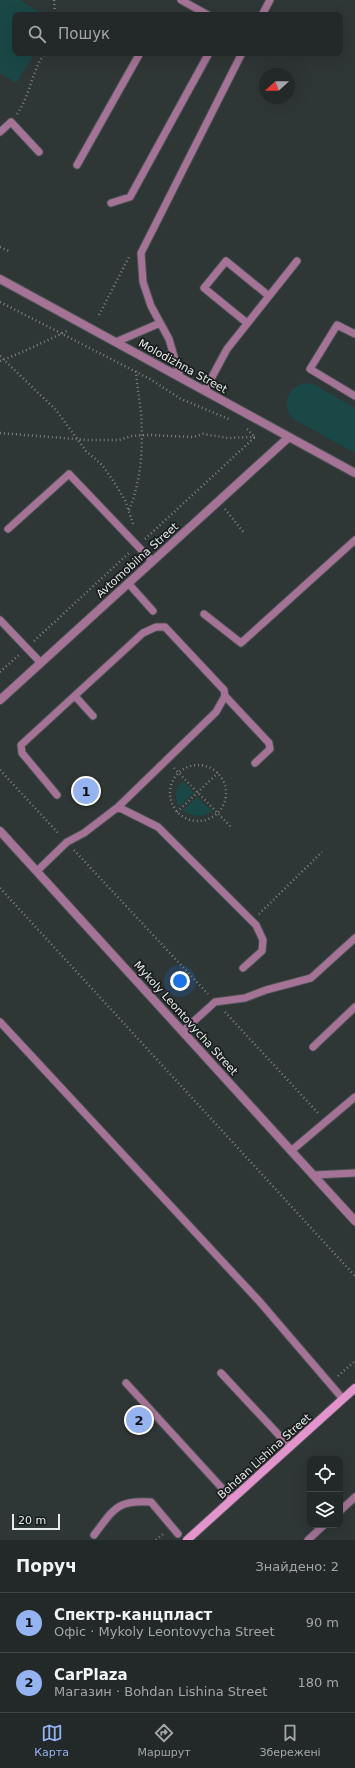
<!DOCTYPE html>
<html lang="uk">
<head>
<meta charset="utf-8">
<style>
  :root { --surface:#232828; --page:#2f3434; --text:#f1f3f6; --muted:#a3a6a8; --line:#404445; --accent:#95b2f1 }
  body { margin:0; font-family:"DejaVu Sans",sans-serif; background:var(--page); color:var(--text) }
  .controls { position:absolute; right:12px; bottom:12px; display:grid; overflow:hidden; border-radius:8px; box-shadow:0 4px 16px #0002 }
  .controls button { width:36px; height:36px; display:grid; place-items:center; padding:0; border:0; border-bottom:1px solid var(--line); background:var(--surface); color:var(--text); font:20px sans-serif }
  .compass { position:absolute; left:259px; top:68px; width:36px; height:36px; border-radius:50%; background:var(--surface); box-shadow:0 4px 16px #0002; rotate:249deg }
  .scale { position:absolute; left:12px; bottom:10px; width:48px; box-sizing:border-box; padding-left:4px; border:2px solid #e6ebea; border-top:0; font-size:11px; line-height:14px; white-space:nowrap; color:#e6ebea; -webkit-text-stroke:3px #1a1d1d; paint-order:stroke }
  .you { position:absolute; left:180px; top:981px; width:14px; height:14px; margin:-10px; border:3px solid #fff; border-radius:50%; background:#1a73e8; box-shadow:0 0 0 6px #1a73e833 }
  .badge { display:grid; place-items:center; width:26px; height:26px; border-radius:50%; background:var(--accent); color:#111; font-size:13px; font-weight:700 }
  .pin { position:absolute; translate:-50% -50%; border:2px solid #fff; box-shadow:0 1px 4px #0006 }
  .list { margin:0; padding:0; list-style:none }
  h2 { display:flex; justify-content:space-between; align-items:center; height:52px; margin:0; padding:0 16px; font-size:17px }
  h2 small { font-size:13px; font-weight:400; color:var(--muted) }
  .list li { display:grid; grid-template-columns:26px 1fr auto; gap:12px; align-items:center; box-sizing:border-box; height:60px; padding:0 16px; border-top:1px solid var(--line) }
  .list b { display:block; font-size:15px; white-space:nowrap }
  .list p { margin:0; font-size:13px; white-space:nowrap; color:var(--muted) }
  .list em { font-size:13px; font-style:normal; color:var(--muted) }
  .icon { flex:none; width:22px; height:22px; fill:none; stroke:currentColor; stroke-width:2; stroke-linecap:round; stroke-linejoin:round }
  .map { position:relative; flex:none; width:355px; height:1540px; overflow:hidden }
  .search { position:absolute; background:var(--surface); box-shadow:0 4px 16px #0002; left:12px; right:12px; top:12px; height:44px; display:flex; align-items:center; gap:10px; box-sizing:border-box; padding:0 14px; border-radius:8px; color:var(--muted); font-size:15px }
  .sheet { height:172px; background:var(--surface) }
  nav { display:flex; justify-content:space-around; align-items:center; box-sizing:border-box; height:56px; border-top:1px solid var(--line); background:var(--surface); font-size:11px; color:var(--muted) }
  nav a { display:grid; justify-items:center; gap:2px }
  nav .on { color:var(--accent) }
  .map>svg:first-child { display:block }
  .green { fill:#1a4847 }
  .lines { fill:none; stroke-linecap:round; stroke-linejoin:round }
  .service-casing { stroke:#4c5353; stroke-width:9 }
  .minor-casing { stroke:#4c5353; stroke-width:10 }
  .tertiary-casing { stroke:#4c5353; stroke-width:10 }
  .secondary-casing { stroke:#4c5353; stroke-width:10 }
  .path { stroke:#7b8181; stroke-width:2.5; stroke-dasharray:1 3; stroke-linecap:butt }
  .service { stroke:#a47396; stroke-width:7 }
  .minor { stroke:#a47396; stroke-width:8 }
  .tertiary { stroke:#a47396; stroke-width:8 }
  .secondary { stroke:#e394cd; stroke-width:8 }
  .labels { text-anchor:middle; stroke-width:3.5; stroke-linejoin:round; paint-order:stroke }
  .street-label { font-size:11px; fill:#e6ebea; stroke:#1a1d1d }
</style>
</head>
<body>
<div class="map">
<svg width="355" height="1540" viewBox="0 0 355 1540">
  <rect width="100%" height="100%" fill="#2f3636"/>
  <!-- green -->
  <path class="green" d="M0,0H20L44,15H15V53H35L16,83L0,73Z
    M304,383L313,384L355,408V453L295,420C281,408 286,388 304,383Z
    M183,781L194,793L179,807C174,797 175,789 183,781Z
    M197,797L212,811C202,818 192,817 183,810Z"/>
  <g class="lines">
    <defs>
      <path id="service" d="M181,0L208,15
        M262,15L270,0
        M0,132L11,122L39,152
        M77,165L140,53
        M111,203L130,197L209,53
        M247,323L204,288L226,261L269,296
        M355,334L337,325L310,369L355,396
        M116,342L160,323
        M180,377L169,339L151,306L143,282L141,253L242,53
        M205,390L227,349L297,261
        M8,529L69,474L152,561
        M128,583L153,611
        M204,614L241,643L355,540
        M0,620L41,663
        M75,696L93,716
        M225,696L269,743L270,749L255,763
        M57,795L22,753L21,745L143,633L156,627H165L224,690L225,696L216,712L118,807
        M37,871L67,842L84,833L118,807L158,827L256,925L263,940L262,951L243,968
        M0,1022L259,1301L343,1399
        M183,1031L215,1002L245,998L266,990L311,978L355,938
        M313,1047L355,1007
        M291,1151L355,1097
        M314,1175L355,1173
        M221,1373L290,1447
        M126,1383L232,1499
        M340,1511L355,1497
        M94,1535C114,1509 116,1500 151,1502L178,1534
        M308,1540L324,1525"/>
      <path id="minor" d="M0,279L355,473
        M0,700L289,437"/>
      <path id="tertiary" d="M0,831L355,1221"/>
      <path id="secondary" d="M187,1540L355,1388"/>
    </defs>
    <!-- service casing -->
    <use href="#service" class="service-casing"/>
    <!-- minor casing -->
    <use href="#minor" class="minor-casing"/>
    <!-- tertiary casing -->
    <use href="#tertiary" class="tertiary-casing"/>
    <!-- secondary casing -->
    <use href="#secondary" class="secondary-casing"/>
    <!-- path -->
    <path class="path" d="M54,0L55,15
      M17,114C30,96 32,70 45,53
      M0,247L9,251
      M0,302L150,379L181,399L231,420
      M99,315L129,257
      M0,356L56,410L86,451L102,465L114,482L125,500L133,524
      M0,361C24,352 46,341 69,330
      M247,429L255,437
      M0,433L88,440H119L132,436L149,435L193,437L203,434L228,438L255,437
      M225,509L245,534
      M129,510C142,479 143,445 141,412C139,398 137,385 136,371
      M145,539L255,437
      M34,641L129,553
      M0,672L19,655
      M170 793a28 28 0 1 1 56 0a28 28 0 1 1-56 0Z
      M174,768L231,827
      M0,770L59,834
      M177,812L218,773
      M74,850L208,994
      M0,888L355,1276
      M259,914L322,852
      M225,1012L319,1114
      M338,1376L355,1361
      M156,1540L163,1534"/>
    <!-- service -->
    <use href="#service" class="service"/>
    <!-- minor -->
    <use href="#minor" class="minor"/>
    <!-- tertiary -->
    <use href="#tertiary" class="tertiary"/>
    <!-- secondary -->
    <use href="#secondary" class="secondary"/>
  </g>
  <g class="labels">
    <!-- street labels -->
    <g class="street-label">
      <text transform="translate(183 366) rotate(29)" y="4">Molodizhna Street</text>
      <text transform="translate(137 560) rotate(-42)" y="4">Avtomobilna Street</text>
      <text transform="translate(186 1018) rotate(48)" y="4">Mykoly Leontovycha Street</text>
      <text transform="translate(264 1456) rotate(-42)" y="4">Bohdan Lishina Street</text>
    </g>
  </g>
</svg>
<div class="controls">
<button><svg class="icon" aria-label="locate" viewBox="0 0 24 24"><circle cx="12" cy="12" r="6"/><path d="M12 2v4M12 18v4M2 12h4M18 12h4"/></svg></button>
<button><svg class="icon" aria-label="layers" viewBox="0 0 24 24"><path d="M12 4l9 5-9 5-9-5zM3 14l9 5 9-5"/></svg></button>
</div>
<svg class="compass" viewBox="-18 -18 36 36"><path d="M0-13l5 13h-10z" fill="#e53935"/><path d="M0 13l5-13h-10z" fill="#a3a6a8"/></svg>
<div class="scale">20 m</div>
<div class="you"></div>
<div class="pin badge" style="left:86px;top:791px">1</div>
<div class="pin badge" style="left:139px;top:1420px">2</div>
<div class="search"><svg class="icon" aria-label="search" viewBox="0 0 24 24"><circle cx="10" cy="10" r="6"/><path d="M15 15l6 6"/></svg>Пошук</div>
</div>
<section class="sheet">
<h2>Поруч<small>Знайдено: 2</small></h2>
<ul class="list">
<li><span class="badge">1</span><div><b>Спектр-канцпласт</b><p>Офіс · Mykoly Leontovycha Street</p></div><em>90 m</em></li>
<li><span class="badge">2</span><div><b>CarPlaza</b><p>Магазин · Bohdan Lishina Street</p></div><em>180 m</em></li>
</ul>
</section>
<nav>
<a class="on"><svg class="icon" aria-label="map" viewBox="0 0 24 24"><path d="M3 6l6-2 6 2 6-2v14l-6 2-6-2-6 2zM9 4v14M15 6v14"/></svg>Карта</a>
<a><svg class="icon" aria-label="directions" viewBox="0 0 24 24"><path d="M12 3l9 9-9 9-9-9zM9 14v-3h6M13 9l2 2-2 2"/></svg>Маршрут</a>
<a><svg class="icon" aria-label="saved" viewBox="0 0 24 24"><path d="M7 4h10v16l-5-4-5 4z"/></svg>Збережені</a>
</nav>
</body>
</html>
